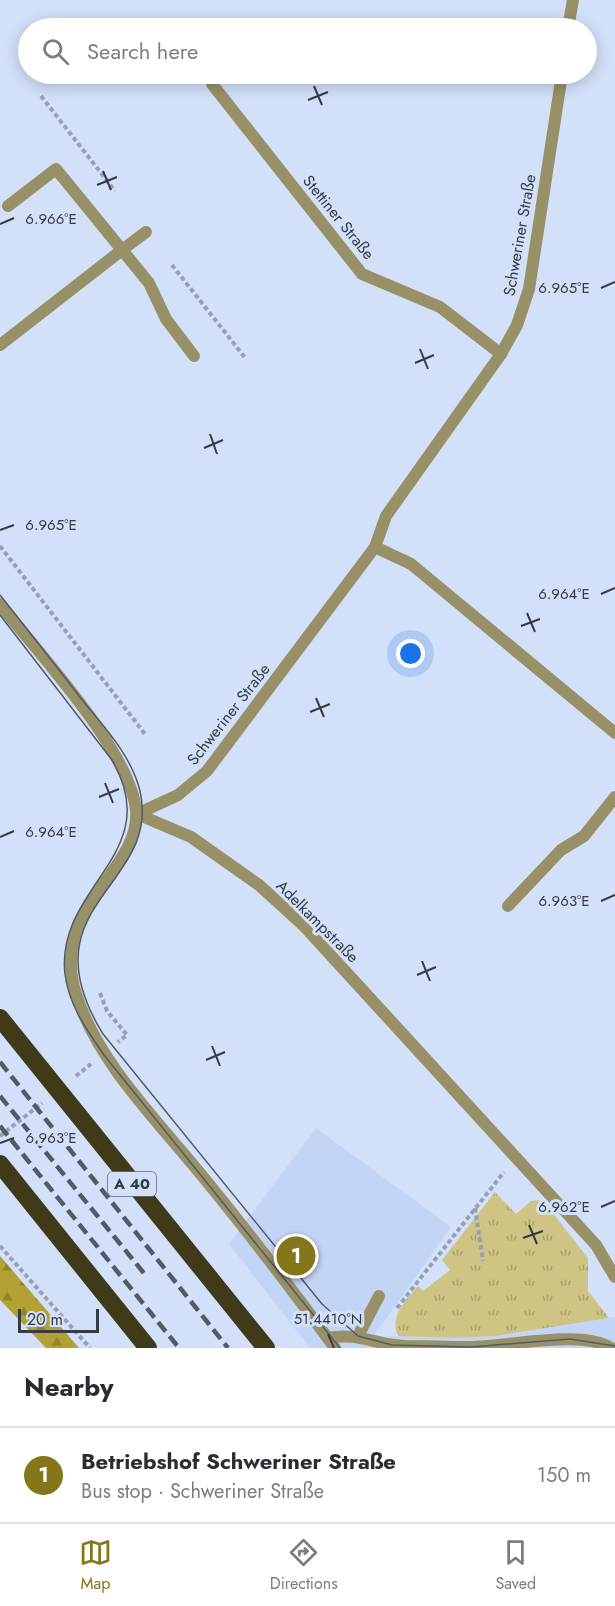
<!DOCTYPE html>
<html lang="en">
<head>
<meta charset="utf-8">
<style>
  :root { --surface:#fff; --page:#f7f7f7; --text:#2b2b33; --muted:#7c7c81; --line:#e1e1e2; --accent:#847619 }
  body { margin:0; font-family:Jost,sans-serif; background:var(--page); color:var(--text) }
  .scale { position:absolute; left:18px; bottom:15px; width:81px; box-sizing:border-box; padding-left:6px; border:3px solid #353b44; border-top:0; font-size:16px; line-height:21px; white-space:nowrap; color:#353b44; -webkit-text-stroke:4px #d2e0f9; paint-order:stroke }
  .you { position:absolute; left:411px; top:654px; width:21px; height:21px; margin:-15px; border:4px solid #fff; border-radius:50%; background:#1a73e8; box-shadow:0 0 0 9px #1a73e833 }
  .badge { display:grid; place-items:center; width:39px; height:39px; border-radius:50%; background:var(--accent); color:#fff; font-size:20px; font-weight:700 }
  .pin { position:absolute; translate:-50% -50%; border:3px solid #fff; box-shadow:0 2px 6px #0006 }
  .list { margin:0; padding:0; list-style:none }
  h2 { display:flex; justify-content:space-between; align-items:center; height:78px; margin:0; padding:0 24px; font-size:26px }
  h2 small { font-size:20px; font-weight:400; color:var(--muted) }
  .list li { display:grid; grid-template-columns:39px 1fr auto; gap:18px; align-items:center; box-sizing:border-box; height:96px; padding:0 24px; border-top:2px solid var(--line) }
  .list b { display:block; font-size:22px; white-space:nowrap }
  .list p { margin:0; font-size:20px; white-space:nowrap; color:var(--muted) }
  .list em { font-size:20px; font-style:normal; color:var(--muted) }
  .icon { flex:none; width:33px; height:33px; fill:none; stroke:currentColor; stroke-width:2; stroke-linecap:round; stroke-linejoin:round }
  .map { position:relative; flex:none; width:615px; height:1348px; overflow:hidden }
  .search { position:absolute; background:var(--surface); box-shadow:0 3px 15px #0003; left:18px; right:18px; top:18px; height:66px; display:flex; align-items:center; gap:15px; box-sizing:border-box; padding:0 21px; border-radius:33px; color:var(--muted); font-size:22px }
  .sheet { height:174px; background:var(--surface) }
  nav { display:flex; justify-content:space-around; align-items:center; box-sizing:border-box; height:84px; border-top:2px solid var(--line); background:var(--surface); font-size:16px; color:var(--muted) }
  nav a { display:grid; justify-items:center; gap:3px }
  nav .on { color:var(--accent) }
  .map>svg:first-child { display:block }
  .built { fill:#c3d5f4 }
  .grass { fill:url(#grass-tufts) }
  .forest { fill:url(#forest-firs) }
  .lines { fill:none; stroke-linecap:round; stroke-linejoin:round }
  .path { stroke:#95a0b2; stroke-width:4; stroke-dasharray:4.5 3; stroke-linecap:butt }
  .lane { stroke:#989168; stroke-width:12 }
  .street { stroke:#989168; stroke-width:12 }
  .highway { stroke:#3f3a18; stroke-width:18 }
  .tram { stroke:#525a66; stroke-width:1.5 }
  .rail { stroke:#525a66; stroke-width:4.5; stroke-dasharray:12 6; stroke-linecap:butt }
  .ticks { fill:none; stroke:#353b44; stroke-width:2 }
  .labels { text-anchor:middle; stroke-width:6; stroke-linejoin:round; paint-order:stroke }
  .shield { fill:#d2e0f9; stroke:#646c7a; stroke-width:1.5 }
  .shield-label { font-size:15px; font-weight:bold; fill:#353b44 }
  .street-label { font-size:16px; fill:#353b44; stroke:#d2e0f9 }
  .ticks-label { font-size:15px; text-anchor:middle; fill:#353b44; stroke:#d2e0f9; stroke-width:6; stroke-linejoin:round; paint-order:stroke }
</style>
</head>
<body>
<div class="map">
<svg width="615" height="1348" viewBox="0 0 615 1348">
  <defs>
    <pattern id="grass-tufts" width="24" height="20" patternUnits="userSpaceOnUse" patternTransform="scale(1.5)"><rect width="24" height="20" fill="#cfc483"/><path d="M3 7l-1-3M5 7V3M7 7l1-3M15 17l-1-3M17 17v-4M19 17l1-3" fill="none" stroke="#a9a06d"/></pattern>
    <pattern id="forest-firs" width="22" height="20" patternUnits="userSpaceOnUse" patternTransform="scale(1.5)"><rect width="22" height="20" fill="#b3a233"/><path d="M5 1l3.5 6h-7zM16 11l3.5 6h-7z" fill="#92852d"/></pattern>
  </defs>
  <rect width="100%" height="100%" fill="#d2e0f9"/>
  <!-- built -->
  <path class="built" d="M316,1128L451,1227L373,1337L398,1336L455,1338L496,1336L615,1317V1348H310L229,1244Z"/>
  <!-- grass -->
  <path class="grass" d="M495,1192L516,1214L531,1201L538,1200L548,1207L588,1258V1291L609,1318L496,1336L455,1338L398,1336C389,1315 406,1301 418,1286L423,1291L450,1270L442,1260Z"/>
  <!-- forest -->
  <path class="forest" d="M0,1256L79,1348H46L0,1300Z"/>
  <g class="lines">
    <!-- path -->
    <path class="path" d="M41,96L115,191
      M172,265L246,359
      M0,546L145,734
      M100,993L107,1011L127,1035L118,1042
      M76,1076L91,1064
      M0,1136L42,1103
      M475,1208L483,1261
      M0,1246L90,1348
      M397,1308L504,1172"/>
    <!-- lane -->
    <path class="lane" d="M212,84L362,274L440,307L501,354
      M8,206L56,169L149,283L166,319L194,356
      M122,250L146,232
      M508,906L561,850L584,836L615,797
      M358,1336L379,1296
      M328,1338C357,1332 377,1345 405,1346C426,1346 448,1347 470,1347C505,1347 582,1329 611,1348"/>
    <!-- street -->
    <path class="street" d="M568,28L573,0
      M0,345L122,250
      M375,547L411,564L615,733
      M0,604C39,654 130,751 136,810C142,869 48,909 76,994C98,1062 154,1117 199,1172C246,1229 291,1288 335,1348
      M137,814L178,795L207,771L375,547L386,516L501,354L517,325L529,289L562,74
      M137,814L191,837L259,885L303,925L596,1245L615,1277"/>
    <!-- highway -->
    <path class="highway" d="M0,1018L266,1348
      M0,1164L148,1348"/>
    <!-- tram -->
    <path class="tram" d="M0,595C26,628 53,662 79,696C102,725 131,754 140,791C162,887 23,904 103,1034L322,1304L358,1336L392,1345L471,1347L570,1339L615,1346
      M0,615L112,760C167,854 55,886 65,974C69,1006 87,1030 104,1055L340,1348"/>
    <!-- rail -->
    <path class="rail" d="M0,1062L228,1348
      M0,1096L147,1277
      M0,1126L179,1348"/>
  </g>
  <!-- ticks -->
  <path class="ticks" d="M314,86L322,105M308,100L328,92M103,171L111,190M97,185L117,177M0,224L14,218M601,288L615,282M420,349L428,369M415,363L434,355M210,434L217,454M204,448L223,440M0,530L14,525M601,594L615,588M527,613L535,632M521,626L540,619M316,698L324,717M310,712L330,704M105,783L113,803M99,797L119,789M0,837L14,831M601,901L615,895M422,961L430,981M417,975L436,967M212,1046L220,1066M206,1060L225,1052M0,1143L14,1138M601,1207L615,1201M529,1225L537,1244M523,1238L543,1231M328,1334L334,1348"/>
  <g class="labels">
    <!-- shield labels -->
    <rect class="shield" x="108" y="1172" width="48" height="24" rx="4.5"/>
    <g class="shield-label">
      <text x="132" y="1189">A 40</text>
    </g>
    <!-- street labels -->
    <g class="street-label">
      <text transform="translate(339 217) rotate(51)" y="6">Stettiner Straße</text>
      <text transform="translate(519 235) rotate(-80)" y="6">Schweriner Straße</text>
      <text transform="translate(228 714) rotate(-52)" y="6">Schweriner Straße</text>
      <text transform="translate(318 921) rotate(45)" y="6">Adelkampstraße</text>
    </g>
  </g>
  <g class="ticks-label">
    <text x="51" y="224">6.966°E</text>
    <text x="564" y="293">6.965°E</text>
    <text x="51" y="530">6.965°E</text>
    <text x="564" y="599">6.964°E</text>
    <text x="51" y="837">6.964°E</text>
    <text x="564" y="906">6.963°E</text>
    <text x="51" y="1143">6.963°E</text>
    <text x="564" y="1212">6.962°E</text>
    <text x="328" y="1324">51.4410°N</text>
  </g>
</svg>
<div class="scale">20 m</div>
<div class="you"></div>
<div class="pin badge" style="left:296px;top:1256px">1</div>
<div class="search"><svg class="icon" aria-label="search" viewBox="0 0 24 24"><circle cx="10" cy="10" r="6"/><path d="M15 15l6 6"/></svg>Search here</div>
</div>
<section class="sheet">
<h2>Nearby<small></small></h2>
<ul class="list">
<li><span class="badge">1</span><div><b>Betriebshof Schweriner Straße</b><p>Bus stop · Schweriner Straße</p></div><em>150 m</em></li>
</ul>
</section>
<nav>
<a class="on"><svg class="icon" aria-label="map" viewBox="0 0 24 24"><path d="M3 6l6-2 6 2 6-2v14l-6 2-6-2-6 2zM9 4v14M15 6v14"/></svg>Map</a>
<a><svg class="icon" aria-label="directions" viewBox="0 0 24 24"><path d="M12 3l9 9-9 9-9-9zM9 14v-3h6M13 9l2 2-2 2"/></svg>Directions</a>
<a><svg class="icon" aria-label="saved" viewBox="0 0 24 24"><path d="M7 4h10v16l-5-4-5 4z"/></svg>Saved</a>
</nav>
</body>
</html>
